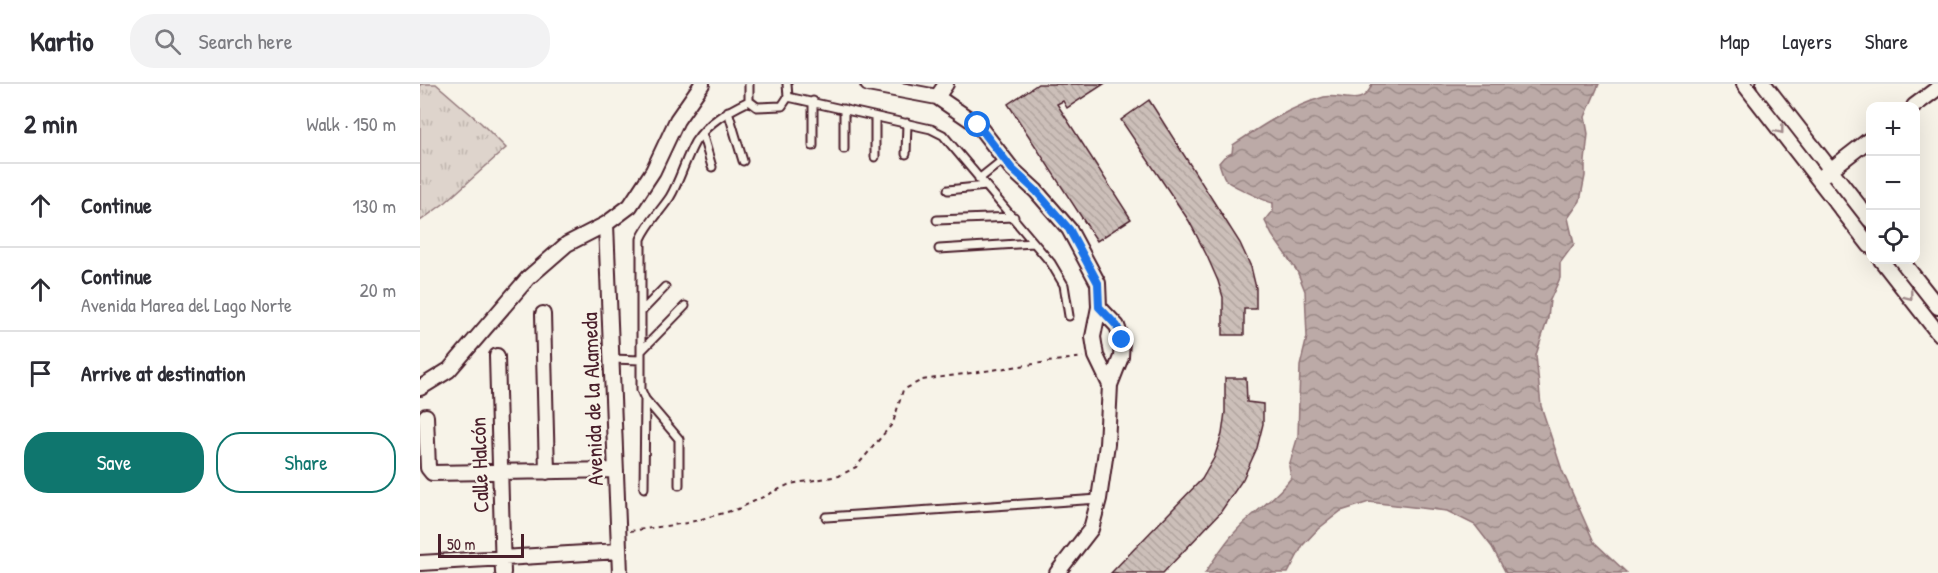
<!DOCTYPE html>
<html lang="en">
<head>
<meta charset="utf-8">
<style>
  :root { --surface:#fff; --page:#f2f2f3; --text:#2b2b33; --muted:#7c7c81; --line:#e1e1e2; --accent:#0f766e }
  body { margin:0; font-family:"Patrick Hand",sans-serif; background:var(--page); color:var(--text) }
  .controls { position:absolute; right:18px; top:18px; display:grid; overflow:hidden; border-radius:12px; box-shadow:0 6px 24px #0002 }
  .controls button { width:54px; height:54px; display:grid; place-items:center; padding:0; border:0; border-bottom:2px solid var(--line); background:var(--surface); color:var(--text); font:30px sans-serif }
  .scale { position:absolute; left:18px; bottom:15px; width:86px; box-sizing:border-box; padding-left:6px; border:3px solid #4a1f2b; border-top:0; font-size:16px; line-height:21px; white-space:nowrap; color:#4a1f2b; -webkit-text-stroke:4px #f7f3e8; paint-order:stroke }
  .stop { position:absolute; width:18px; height:18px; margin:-14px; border:4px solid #1a73e8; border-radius:50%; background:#fff }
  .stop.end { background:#1a73e8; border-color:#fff; box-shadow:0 2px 6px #0008 }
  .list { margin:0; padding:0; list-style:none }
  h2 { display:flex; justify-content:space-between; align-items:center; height:78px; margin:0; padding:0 24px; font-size:26px }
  h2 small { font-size:20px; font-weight:400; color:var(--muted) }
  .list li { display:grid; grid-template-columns:39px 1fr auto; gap:18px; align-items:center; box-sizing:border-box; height:84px; padding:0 24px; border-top:2px solid var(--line) }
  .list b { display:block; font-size:22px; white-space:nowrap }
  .list p { margin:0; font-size:20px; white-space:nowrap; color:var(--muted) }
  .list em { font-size:20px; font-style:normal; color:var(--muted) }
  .actions { display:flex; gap:12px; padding:18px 24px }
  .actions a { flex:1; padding:14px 0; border:2px solid var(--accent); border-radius:24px; text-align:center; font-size:21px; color:var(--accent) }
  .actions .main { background:var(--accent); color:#fff }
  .icon { flex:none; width:33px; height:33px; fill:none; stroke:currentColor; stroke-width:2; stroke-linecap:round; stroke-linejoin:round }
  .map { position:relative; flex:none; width:1518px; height:489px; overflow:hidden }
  header { display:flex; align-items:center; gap:36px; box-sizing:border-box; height:84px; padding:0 30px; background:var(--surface); border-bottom:2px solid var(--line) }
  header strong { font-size:28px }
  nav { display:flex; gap:33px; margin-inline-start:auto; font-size:21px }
  .search { width:420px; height:54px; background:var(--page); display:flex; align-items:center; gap:15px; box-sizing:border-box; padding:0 21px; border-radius:24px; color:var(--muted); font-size:22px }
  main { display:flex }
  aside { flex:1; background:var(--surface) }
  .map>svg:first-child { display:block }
  .grass { fill:url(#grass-tufts); stroke:#947a7c; stroke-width:1.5 }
  .water { fill:url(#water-waves); stroke:#8e7275; stroke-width:1.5 }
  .building { fill:url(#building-back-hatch); stroke:#4a1f2b; stroke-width:1.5 }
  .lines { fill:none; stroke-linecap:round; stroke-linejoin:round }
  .service-casing { stroke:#4a1f2b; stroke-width:11 }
  .minor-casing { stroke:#4a1f2b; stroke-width:18 }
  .path { stroke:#4a1f2b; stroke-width:2; stroke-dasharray:4.5 4.5; stroke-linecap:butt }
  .service { stroke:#f7f3e8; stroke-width:7 }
  .minor { stroke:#f7f3e8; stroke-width:14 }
  .oneway { stroke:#a0898a }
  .route { stroke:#1a73e8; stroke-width:8 }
  .labels { text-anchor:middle; stroke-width:5; stroke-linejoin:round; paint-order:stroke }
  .street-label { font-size:22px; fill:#4a1f2b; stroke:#f7f3e8 }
</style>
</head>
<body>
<header>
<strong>Kartio</strong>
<div class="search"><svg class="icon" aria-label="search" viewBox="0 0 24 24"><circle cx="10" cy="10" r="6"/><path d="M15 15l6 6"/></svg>Search here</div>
<nav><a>Map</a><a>Layers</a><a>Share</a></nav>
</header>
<main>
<aside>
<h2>2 min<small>Walk · 150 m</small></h2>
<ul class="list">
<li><svg class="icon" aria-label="ahead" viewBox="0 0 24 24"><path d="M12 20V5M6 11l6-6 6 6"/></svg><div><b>Continue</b></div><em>130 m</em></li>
<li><svg class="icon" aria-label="ahead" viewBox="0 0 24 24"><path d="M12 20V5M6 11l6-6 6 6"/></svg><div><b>Continue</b><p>Avenida Marea del Lago Norte</p></div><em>20 m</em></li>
<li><svg class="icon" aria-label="arrive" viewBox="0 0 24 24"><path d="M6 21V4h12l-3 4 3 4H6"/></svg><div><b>Arrive at destination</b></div></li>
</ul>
<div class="actions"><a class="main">Save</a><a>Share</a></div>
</aside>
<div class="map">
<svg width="1518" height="489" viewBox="0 0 1518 489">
  <defs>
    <pattern id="grass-tufts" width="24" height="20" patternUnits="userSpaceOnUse" patternTransform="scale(1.5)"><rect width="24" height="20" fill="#ded4cc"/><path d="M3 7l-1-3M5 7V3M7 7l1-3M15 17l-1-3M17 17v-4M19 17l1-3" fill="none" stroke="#c0b6af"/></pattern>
    <pattern id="water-waves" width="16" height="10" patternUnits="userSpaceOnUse" patternTransform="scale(1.5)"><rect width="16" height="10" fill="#bcaaa7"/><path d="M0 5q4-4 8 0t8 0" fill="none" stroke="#9b8a88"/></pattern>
    <pattern id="building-back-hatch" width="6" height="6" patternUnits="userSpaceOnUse" patternTransform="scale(1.5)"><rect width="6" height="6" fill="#ccbfb9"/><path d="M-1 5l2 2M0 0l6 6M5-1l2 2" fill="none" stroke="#b1a49f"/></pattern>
  </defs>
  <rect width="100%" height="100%" fill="#f7f3e8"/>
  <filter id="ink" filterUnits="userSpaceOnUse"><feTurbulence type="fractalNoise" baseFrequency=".0167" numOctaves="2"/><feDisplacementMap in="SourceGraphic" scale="12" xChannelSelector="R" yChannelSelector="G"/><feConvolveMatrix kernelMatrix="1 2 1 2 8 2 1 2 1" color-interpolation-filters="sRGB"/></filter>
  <g filter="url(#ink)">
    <!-- grass -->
    <path class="grass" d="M0,0H16L61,39L86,64L26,118L0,137Z"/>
    <!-- water -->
    <path class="water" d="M952,0H1179L1165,33L1168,50L1165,77V92L1160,117L1148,134L1154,160L1140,179V194L1130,216L1128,234L1116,271L1121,322L1142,386L1174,458L1207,489H1086L1072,463L1055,441L1027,427L949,418L921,427L898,445L883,461L868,489H785C795,475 803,460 816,447C833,428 856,415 871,394L869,382L878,352L880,282L887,253L885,207L877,187L852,151L845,137L853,127V119C847,118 811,101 807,97C803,94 801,84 799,79L804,73L812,69L813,61C840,43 871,22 904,13C921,9 943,26 952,0Z"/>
    <!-- building -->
    <path class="building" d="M618,0H684L647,24L643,17L637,20L711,135L677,157L588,20Z
      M729,16L820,159L831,183L836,204V225H824V251H803V213L798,197L787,172L769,137L701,36Z
      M805,294H826L827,318L843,320V340L837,364L823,395L800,429L743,489H691L782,395L794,374L802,350L805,328Z"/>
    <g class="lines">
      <defs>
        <path id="service" d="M368,13L511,45L523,51L631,179L644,201L649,232
          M329,17L337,23L362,22L368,13L367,0
          M308,27L323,77
          M282,49L292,83
          M393,62V17
          M424,65V25
          M486,70L487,39
          M455,73V33
          M559,95L584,75
          M528,106L566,102
          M517,136L594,133
          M519,165L614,159
          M222,227L245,203
          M222,266L265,222
          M191,275L221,276
          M259,401V355L225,315L221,306V155C228,139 240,128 250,113C260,96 265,76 275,58C288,38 308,27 329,17V0
          M224,404L225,315
          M406,433L679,415"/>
        <path id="minor" d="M448,0L517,13L558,41L592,85L616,107L649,145L678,199L679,223L673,253L676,272L690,301
          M1324,0L1450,162
          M1344,0L1450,136
          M517,13L526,0
          M1494,22L1518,4
          M1405,90L1450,55
          M186,140L200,489
          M1461,176L1518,249
          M1481,176L1518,223
          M123,230L127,388
          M77,272L83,489
          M0,304L29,286L108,194L147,160L186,140L210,122L233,87L257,36L282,0
          M6,332L8,384L12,389L196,386
          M0,479L199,467
          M637,489L671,445L679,415L687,360L690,301L701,273L702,256L697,242L679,223"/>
      </defs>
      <!-- service casing -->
      <use href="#service" class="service-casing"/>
      <!-- minor casing -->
      <use href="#minor" class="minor-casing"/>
      <!-- path -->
      <path class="path" d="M210,447L267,439L318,425L370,400L419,392L436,383L473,339L483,306L502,296L663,273"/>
      <!-- service -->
      <use href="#service" class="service"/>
      <!-- minor -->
      <use href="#minor" class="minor"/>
    </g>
    <!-- one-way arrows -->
    <defs><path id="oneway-chevron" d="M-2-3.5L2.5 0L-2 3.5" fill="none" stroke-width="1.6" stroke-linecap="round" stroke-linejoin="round" transform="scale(1.5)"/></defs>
    <g class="oneway">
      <use href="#oneway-chevron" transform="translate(1360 46) rotate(52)"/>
      <use href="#oneway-chevron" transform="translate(1489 212) rotate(52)"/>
    </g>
  </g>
  <g class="lines" filter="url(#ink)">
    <!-- route -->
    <path class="route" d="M558,41L592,85L616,107L649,145L678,199L679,223L697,242L702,256"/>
  </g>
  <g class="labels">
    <!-- street labels -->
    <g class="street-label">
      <text transform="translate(172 315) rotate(-92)" y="8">Avenida de la Alameda</text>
      <text transform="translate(59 381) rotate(-92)" y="8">Calle Halcón</text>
    </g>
  </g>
</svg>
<div class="controls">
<button>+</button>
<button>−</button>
<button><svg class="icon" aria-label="locate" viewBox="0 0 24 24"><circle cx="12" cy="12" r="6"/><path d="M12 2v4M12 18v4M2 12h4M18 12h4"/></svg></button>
</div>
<div class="scale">50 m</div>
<div class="stop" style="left:558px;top:41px"></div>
<div class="stop end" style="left:702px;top:256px"></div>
</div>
</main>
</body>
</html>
